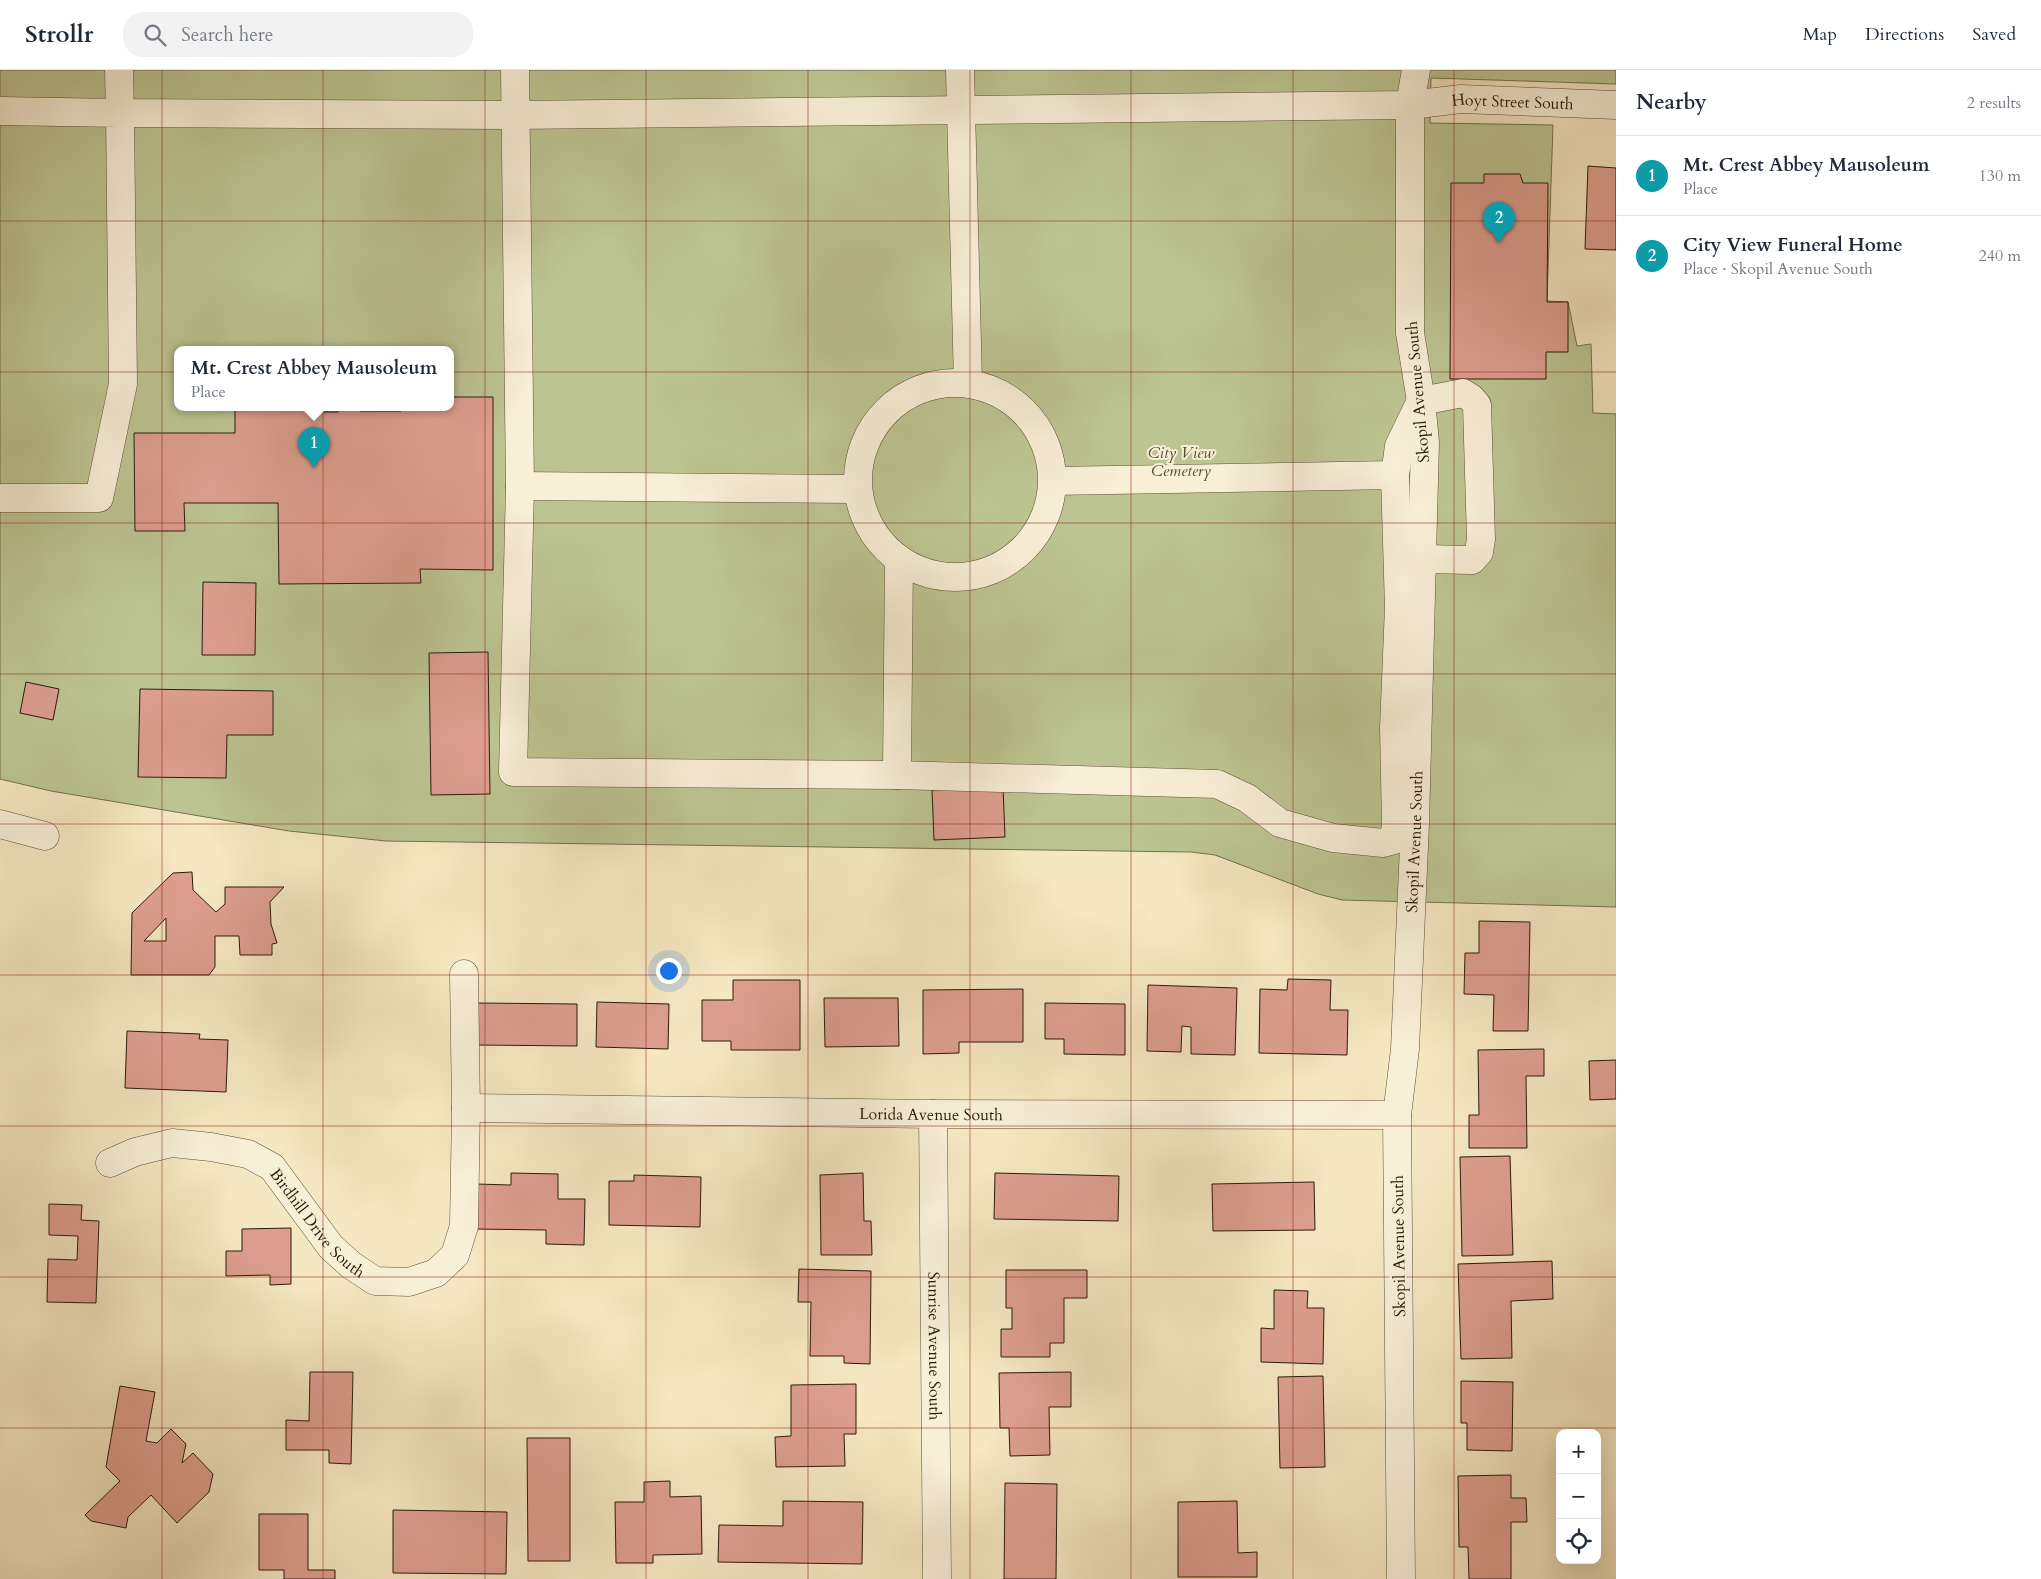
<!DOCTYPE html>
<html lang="en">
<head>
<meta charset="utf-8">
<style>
  :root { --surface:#fff; --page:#f2f2f3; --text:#1f2937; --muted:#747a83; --line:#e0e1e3; --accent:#8f2418 }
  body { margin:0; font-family:Cardo,serif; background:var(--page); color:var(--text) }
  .controls { position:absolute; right:15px; bottom:15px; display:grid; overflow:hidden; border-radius:10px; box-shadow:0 5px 20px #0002 }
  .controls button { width:45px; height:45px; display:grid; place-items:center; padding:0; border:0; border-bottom:1px solid var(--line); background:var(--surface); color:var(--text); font:25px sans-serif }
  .you { position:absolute; left:668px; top:900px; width:18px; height:18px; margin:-12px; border:4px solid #fff; border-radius:50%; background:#1a73e8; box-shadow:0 0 0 8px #1a73e833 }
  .badge { display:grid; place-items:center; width:32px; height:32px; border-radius:50%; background:var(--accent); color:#fff; font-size:16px; font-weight:700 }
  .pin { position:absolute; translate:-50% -41px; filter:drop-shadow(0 1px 2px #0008) }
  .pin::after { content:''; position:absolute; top:26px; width:18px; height:15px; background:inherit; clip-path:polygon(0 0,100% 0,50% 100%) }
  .popup { position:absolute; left:174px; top:276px; width:280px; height:65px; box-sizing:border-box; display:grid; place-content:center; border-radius:10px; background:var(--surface); filter:drop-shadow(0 1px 4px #0005); font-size:16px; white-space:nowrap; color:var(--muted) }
  .popup b { font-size:19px; color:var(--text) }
  .popup::after { content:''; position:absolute; left:50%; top:100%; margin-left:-10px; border:10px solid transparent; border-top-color:var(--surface) }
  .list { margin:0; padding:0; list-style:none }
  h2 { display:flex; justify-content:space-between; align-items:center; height:65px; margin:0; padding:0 20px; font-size:21px }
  h2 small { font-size:16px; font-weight:400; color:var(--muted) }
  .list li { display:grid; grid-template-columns:32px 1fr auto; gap:15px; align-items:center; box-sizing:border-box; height:80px; padding:0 20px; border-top:1px solid var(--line) }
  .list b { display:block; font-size:19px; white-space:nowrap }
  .list p { margin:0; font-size:16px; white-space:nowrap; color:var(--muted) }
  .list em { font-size:16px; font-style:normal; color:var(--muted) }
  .icon { flex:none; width:28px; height:28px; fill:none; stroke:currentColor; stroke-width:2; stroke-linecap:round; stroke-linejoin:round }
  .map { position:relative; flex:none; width:1616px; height:1509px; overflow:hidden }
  header { display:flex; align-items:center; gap:30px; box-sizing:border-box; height:70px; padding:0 25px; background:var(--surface); border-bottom:1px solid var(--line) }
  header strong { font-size:24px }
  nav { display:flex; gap:28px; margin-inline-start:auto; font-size:18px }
  .search { width:350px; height:45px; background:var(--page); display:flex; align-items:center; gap:12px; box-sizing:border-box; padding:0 18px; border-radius:20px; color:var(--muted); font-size:19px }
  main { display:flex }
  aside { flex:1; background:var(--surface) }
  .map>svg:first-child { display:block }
  .green { fill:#bcc592; stroke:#74704e; fill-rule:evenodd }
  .building { fill:#dd9e8f; stroke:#2c1a0a; fill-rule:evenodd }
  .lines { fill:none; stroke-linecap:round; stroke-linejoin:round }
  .minor-casing { stroke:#5e4d38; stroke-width:29 }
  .minor { stroke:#f8efd7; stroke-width:28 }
  .grid { fill:none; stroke:#8f2418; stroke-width:1; stroke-opacity:0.55 }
  .labels { text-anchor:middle; stroke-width:4; stroke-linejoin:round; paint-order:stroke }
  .street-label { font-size:16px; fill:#2c1a0a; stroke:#f8efd7 }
  .park-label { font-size:16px; font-style:italic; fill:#574d33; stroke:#f8efd7 }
</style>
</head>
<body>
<header>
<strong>Strollr</strong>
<div class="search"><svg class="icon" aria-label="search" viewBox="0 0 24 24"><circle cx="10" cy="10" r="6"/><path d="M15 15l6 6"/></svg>Search here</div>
<nav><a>Map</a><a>Directions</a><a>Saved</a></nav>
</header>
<main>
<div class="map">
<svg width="1616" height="1509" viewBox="0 0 1616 1509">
  <rect width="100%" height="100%" fill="#f5e7c1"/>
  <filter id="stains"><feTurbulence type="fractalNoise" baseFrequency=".004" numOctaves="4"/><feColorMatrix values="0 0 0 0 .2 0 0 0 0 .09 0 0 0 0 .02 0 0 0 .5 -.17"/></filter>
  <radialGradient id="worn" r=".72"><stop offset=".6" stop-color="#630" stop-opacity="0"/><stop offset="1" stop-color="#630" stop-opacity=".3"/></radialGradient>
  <!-- green -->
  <path class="green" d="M0,0H1616V14L1431,8L1430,53L1553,55L1547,231L1568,232L1577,276L1591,274L1593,343L1616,344V837L1342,830L1318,824L1215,785L1191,782L386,771L289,761L51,721L0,709ZM178,279H450V337H178Z"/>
  <!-- building -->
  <path class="building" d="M1588,96L1616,98V180L1585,179Z
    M1484,104H1520L1523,113H1548L1547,232H1568V282H1546V309H1450L1451,113H1484Z
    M450,327H493V500L420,499L421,513L279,514L278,433H184L185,461H135L134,363H235V337H318V342H338V337H360V341H401V337H450Z
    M203,512L256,513L255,585H202Z
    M488,582L490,724L431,725L429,583Z
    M26,612L59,619L53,650L20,643Z
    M140,619L273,621V665H227L226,708L138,707Z
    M1003,717L1005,767L934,770L932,720Z
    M192,802L193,820L216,842L225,834V817H284L270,832L271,854L277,873L272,874V885H240L239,866H215V897L209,905H131L132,843L173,803ZM166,848V871H144Z
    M1479,851L1530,852L1528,961H1493L1494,925L1464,924L1465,883H1479Z
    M1288,909L1331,910L1330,940H1348L1347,985L1259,983L1260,919L1287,920Z
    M733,910H800V980H731V971H702V930H733Z
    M1148,915L1237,918L1235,985L1191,984V957L1182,956L1181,982L1147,981Z
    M1023,919V972H959V983L923,984V920Z
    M824,928H898L899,976L825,977Z
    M597,932L669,934L668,979L596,977Z
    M478,933L577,934V976L478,975Z
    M1045,933L1125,934V985L1064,984V969H1045Z
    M127,961L200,964L199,969L228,970L226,1022L125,1018Z
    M1544,979V1006H1526L1527,1078H1469V1045H1479L1478,980Z
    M1616,990V1029L1590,1030L1589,991Z
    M1510,1086L1513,1185L1462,1186L1460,1087Z
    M511,1103L558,1104V1129H585L584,1175L546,1174V1160L475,1159L476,1114L511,1115Z
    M863,1103L864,1151H871L872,1185H821L820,1105Z
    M995,1103L1119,1106L1118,1151L994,1149Z
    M634,1105L701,1107L700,1157L609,1155V1111H634Z
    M1314,1112L1315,1160L1213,1161L1212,1114Z
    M49,1134L82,1135L81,1150L99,1151L96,1233L47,1232L48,1189L77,1190L78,1166L49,1165Z
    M291,1158V1214L270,1215V1205L226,1206V1181H242V1159Z
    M1552,1191L1553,1229L1511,1231L1512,1288L1461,1289L1458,1194Z
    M799,1199L871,1201L870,1294L844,1293V1286H810L811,1232H798Z
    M1006,1200H1087V1228H1064V1273H1050V1287H1001V1259H1012V1238H1006Z
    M1274,1220L1308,1221L1307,1238H1324L1323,1294L1261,1292V1258L1274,1259Z
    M310,1302H353L351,1394L329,1393V1380H286V1350L309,1351Z
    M1071,1302V1337H1049L1050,1385L1010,1386L1009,1358H1000L999,1303Z
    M1323,1306L1325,1397L1280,1398L1278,1307Z
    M1461,1311L1513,1312L1512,1381L1467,1380V1353H1461Z
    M856,1314V1364H844L845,1396L776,1397L775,1367L791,1366V1315Z
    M120,1316L155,1322L146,1371L157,1373L171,1359L186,1374L182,1393L193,1383L213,1404L209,1422L177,1453L151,1425L128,1447L126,1458L91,1451L85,1445L120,1411L106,1397Z
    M527,1368H570V1491H528Z
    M1511,1405V1428H1526L1527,1452H1511V1509H1469L1468,1477H1459L1458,1406Z
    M670,1411V1427L701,1426L702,1484L653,1485V1493H616L615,1432H644V1412Z
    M1005,1413L1057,1414L1056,1509H1004Z
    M783,1431L863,1432L862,1494L718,1492L719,1455L783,1456Z
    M1237,1431L1238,1483L1257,1482V1507H1178V1432Z
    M393,1440L507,1442L506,1504L393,1503Z
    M259,1444H308V1500H335V1509H284V1500H259Z"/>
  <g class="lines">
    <defs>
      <g id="minor">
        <path id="s1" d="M119,0L120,43L515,45L1410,35L1461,29L1616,35"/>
        <path d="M515,0L520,416L513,702L897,705L1217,714L1247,728L1280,753L1333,768L1383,773L1394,770L1396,754L1394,658L1399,537L1395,405L1399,376L1421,331L1463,323L1471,328L1477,335L1481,469L1479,482L1472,490L1423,489"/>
        <path d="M960,0L968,313"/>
        <path d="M0,41L120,43L123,314L99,428H0"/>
        <circle cx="955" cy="410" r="97"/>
        <path d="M1053,411L1395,405"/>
        <path d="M520,416L858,419"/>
        <path d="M897,705L899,489"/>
        <path d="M0,754L45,766"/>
        <path id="s2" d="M466,1038L933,1044L1397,1045"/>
        <path id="s3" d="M933,1044L937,1509"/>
        <path id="s4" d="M110,1093L135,1082L172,1073L211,1077L248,1084L272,1097L331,1177L351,1195L375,1211L409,1212L436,1203L455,1185L464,1156L466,1038L464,904"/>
        <path id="s5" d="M1401,1509L1397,1045L1405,979L1415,753L1425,372L1421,331L1410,263V35L1416,0"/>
      </g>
    </defs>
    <!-- minor casing -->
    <use href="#minor" class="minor-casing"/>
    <!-- minor -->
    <use href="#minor" class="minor"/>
  </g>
  <!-- grid -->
  <path class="grid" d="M162,0V1509M323,0V1509M485,0V1509M646,0V1509M808,0V1509M970,0V1509M1131,0V1509M1293,0V1509M1454,0V1509M0,151H1616M0,302H1616M0,453H1616M0,604H1616M0,754H1616M0,905H1616M0,1056H1616M0,1207H1616M0,1358H1616"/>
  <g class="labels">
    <!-- street labels -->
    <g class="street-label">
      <text dy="6" stroke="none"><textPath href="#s1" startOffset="1436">Hoyt Street South</textPath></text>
      <text transform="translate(1417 322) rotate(-95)" y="6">Skopil Avenue South</text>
      <text dy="6" stroke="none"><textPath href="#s5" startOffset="738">Skopil Avenue South</textPath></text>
      <text dy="6" stroke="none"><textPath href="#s2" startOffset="465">Lorida Avenue South</textPath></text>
      <text dy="6" stroke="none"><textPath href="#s4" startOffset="242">Birdhill Drive South</textPath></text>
      <text transform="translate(1398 1176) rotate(-91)" y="6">Skopil Avenue South</text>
      <text dy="6" stroke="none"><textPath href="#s3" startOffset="232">Sunrise Avenue South</textPath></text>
    </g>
    <!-- park labels -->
    <g class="park-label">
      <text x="1181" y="388">City View<tspan x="1181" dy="18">Cemetery</tspan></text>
    </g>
  </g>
  <rect width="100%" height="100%" filter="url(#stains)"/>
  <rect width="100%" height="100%" fill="url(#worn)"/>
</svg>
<div class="controls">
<button>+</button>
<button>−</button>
<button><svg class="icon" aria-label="locate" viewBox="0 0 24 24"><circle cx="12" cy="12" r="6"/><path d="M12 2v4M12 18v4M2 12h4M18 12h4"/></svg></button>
</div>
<div class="you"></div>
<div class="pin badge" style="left:314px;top:398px;background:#0f9aa8">1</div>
<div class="popup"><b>Mt. Crest Abbey Mausoleum</b>Place</div>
<div class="pin badge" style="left:1499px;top:173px;background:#0f9aa8">2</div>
</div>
<aside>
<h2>Nearby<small>2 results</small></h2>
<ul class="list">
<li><span class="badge" style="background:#0f9aa8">1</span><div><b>Mt. Crest Abbey Mausoleum</b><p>Place</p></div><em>130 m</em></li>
<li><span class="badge" style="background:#0f9aa8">2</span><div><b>City View Funeral Home</b><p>Place · Skopil Avenue South</p></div><em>240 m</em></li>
</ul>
</aside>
</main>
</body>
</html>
